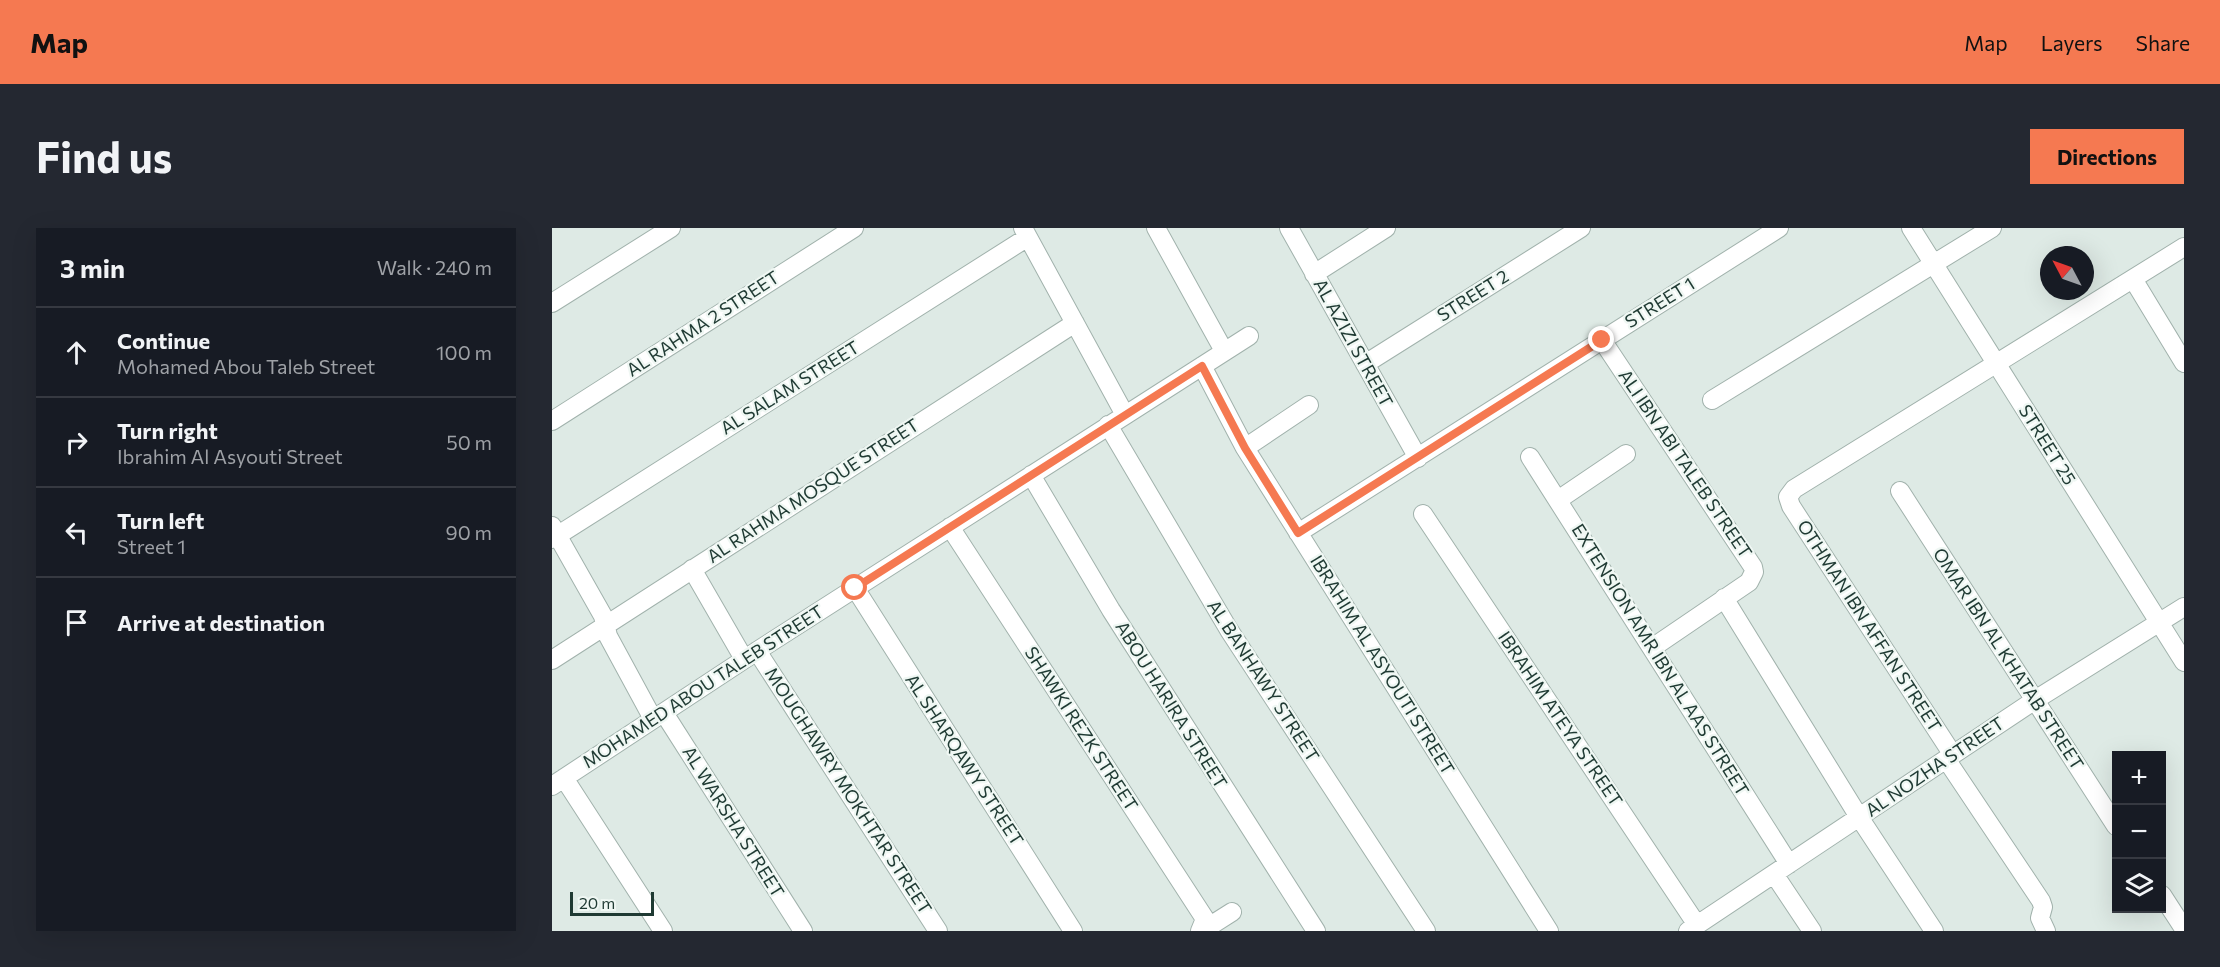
<!DOCTYPE html>
<html lang="en">
<head>
<meta charset="utf-8">
<style>
  :root { --surface:#171b24; --page:#242831; --text:#f1f3f6; --muted:#9ea1a6; --line:#363941; --accent:#f57951 }
  body { margin:0; font-family:Commissioner,sans-serif; background:var(--page); color:var(--text) }
  .controls { position:absolute; right:18px; bottom:18px; display:grid; overflow:hidden; border-radius:0px; box-shadow:0 6px 24px #0002 }
  .controls button { width:54px; height:54px; display:grid; place-items:center; padding:0; border:0; border-bottom:2px solid var(--line); background:var(--surface); color:var(--text); font:30px sans-serif }
  .compass { position:absolute; left:1488px; top:18px; width:54px; height:54px; border-radius:50%; background:var(--surface); box-shadow:0 6px 24px #0002; rotate:311deg }
  .scale { position:absolute; left:18px; bottom:15px; width:84px; box-sizing:border-box; padding-left:6px; border:3px solid #1f3a33; border-top:0; font-size:16px; line-height:21px; white-space:nowrap; color:#1f3a33; -webkit-text-stroke:4px #eff7f3; paint-order:stroke }
  .stop { position:absolute; width:18px; height:18px; margin:-14px; border:4px solid #f57951; border-radius:50%; background:#fff }
  .stop.end { background:#f57951; border-color:#fff; box-shadow:0 2px 6px #0008 }
  .list { margin:0; padding:0; list-style:none }
  h2 { display:flex; justify-content:space-between; align-items:center; height:78px; margin:0; padding:0 24px; font-size:26px }
  h2 small { font-size:20px; font-weight:400; color:var(--muted) }
  .list li { display:grid; grid-template-columns:39px 1fr auto; gap:18px; align-items:center; box-sizing:border-box; height:90px; padding:0 24px; border-top:2px solid var(--line) }
  .list b { display:block; font-size:22px; white-space:nowrap }
  .list p { margin:0; font-size:20px; white-space:nowrap; color:var(--muted) }
  .list em { font-size:20px; font-style:normal; color:var(--muted) }
  .icon { flex:none; width:33px; height:33px; fill:none; stroke:currentColor; stroke-width:2; stroke-linecap:round; stroke-linejoin:round }
  .map { position:relative; flex:none; width:1632px; height:703px; overflow:hidden; border-radius:0px }
  header { display:flex; align-items:center; gap:36px; box-sizing:border-box; height:84px; padding:0 30px; background:var(--accent); color:#111 }
  header strong { font-size:28px }
  nav { display:flex; gap:33px; margin-inline-start:auto; font-size:21px }
  .intro { display:flex; align-items:center; justify-content:space-between; box-sizing:border-box; height:144px; padding:0 36px }
  h1 { margin:0; font-size:42px }
  .button { padding:15px 27px; border-radius:0px; background:var(--accent); color:#111; font-size:21px; font-weight:700 }
  main { display:flex; gap:36px; padding:0 36px }
  aside { flex:1; background:var(--surface); border-radius:0px; box-shadow:0 6px 24px #0002 }
  .map>svg:first-child { display:block }
  .lines { fill:none; stroke-linecap:round; stroke-linejoin:round }
  .minor-casing { stroke:#a1b2ac; stroke-width:20 }
  .minor { stroke:#fff; stroke-width:18 }
  .route { stroke:#f57951; stroke-width:8 }
  .labels { text-anchor:middle; stroke-width:4.5; stroke-linejoin:round; paint-order:stroke }
  .street-label { font-size:18px; fill:#1f3a33; stroke:#eff7f3 }
</style>
</head>
<body>
<header>
<strong>Map</strong>
<nav><a>Map</a><a>Layers</a><a>Share</a></nav>
</header>
<div class="intro"><h1>Find us</h1><a class="button">Directions</a></div>
<main>
<aside>
<h2>3 min<small>Walk · 240 m</small></h2>
<ul class="list">
<li><svg class="icon" aria-label="ahead" viewBox="0 0 24 24"><path d="M12 20V5M6 11l6-6 6 6"/></svg><div><b>Continue</b><p>Mohamed Abou Taleb Street</p></div><em>100 m</em></li>
<li><svg class="icon" aria-label="right" viewBox="0 0 24 24"><path d="M7 20v-9h11M14 6l5 5-5 5"/></svg><div><b>Turn right</b><p>Ibrahim Al Asyouti Street</p></div><em>50 m</em></li>
<li><svg class="icon" aria-label="left" viewBox="0 0 24 24"><path d="M17 20v-9H6M10 6l-5 5 5 5"/></svg><div><b>Turn left</b><p>Street 1</p></div><em>90 m</em></li>
<li><svg class="icon" aria-label="arrive" viewBox="0 0 24 24"><path d="M6 21V4h12l-3 4 3 4H6"/></svg><div><b>Arrive at destination</b></div></li>
</ul>
</aside>
<div class="map">
<svg width="1632" height="703" viewBox="0 0 1632 703">
  <rect width="100%" height="100%" fill="#deeae5"/>
  <g class="lines">
    <defs>
      <path id="minor" d="M471,0L573,187
        M604,0L672,123
        M737,0L866,230
        M1359,0L1632,434
        M762,46L834,0
        M1581,51L1632,135
        M0,75L119,0
        M1050,112L1201,339L1202,344L1197,354L1100,420
        M813,136L1029,0
        M650,138L693,220L997,703
        M1160,172L1440,0
        M0,193L302,0
        M556,197L677,402L874,703
        M693,220L757,177
        M978,229L1237,636
        M479,247L559,382L764,703
        M1348,263L1564,598
        M1006,272L1074,226
        M871,286L1145,697
        M0,298L51,388L56,408L101,491
        M398,299L653,691L648,703
        M746,305L1227,0
        M0,311L476,9
        M140,341L192,431
        M303,360L521,703
        M1172,370L1307,589L1382,703
        M205,423L386,703
        M0,432L523,95
        M112,485L251,703
        M1401,527L1239,278L1236,269L1242,261L1632,19
        M1394,531L1489,673L1491,679L1488,690L1494,703
        M12,550L111,703
        M0,558L205,423L697,108
        M1222,646L1260,703
        M1610,667L1632,701
        M650,703L680,684
        M1136,703L1483,472L1632,379"/>
    </defs>
    <!-- minor casing -->
    <use href="#minor" class="minor-casing"/>
    <!-- minor -->
    <use href="#minor" class="minor"/>
  </g>
  <g class="lines">
    <!-- route -->
    <path class="route" d="M303,360L650,138L693,220L746,305L1050,112"/>
  </g>
  <g class="labels">
    <!-- street labels -->
    <g class="street-label">
      <text transform="translate(921 68) rotate(-32)" y="6">STREET 2</text>
      <text transform="translate(1108 75) rotate(-32)" y="6">STREET 1</text>
      <text transform="translate(151 96) rotate(-33)" y="6">AL RAHMA 2 STREET</text>
      <text transform="translate(801 115) rotate(61)" y="6">AL AZIZI STREET</text>
      <text transform="translate(238 160) rotate(-32)" y="6">AL SALAM STREET</text>
      <text transform="translate(1495 217) rotate(58)" y="6">STREET 25</text>
      <text transform="translate(1133 236) rotate(56)" y="6">ALI IBN ABI TALEB STREET</text>
      <text transform="translate(261 263) rotate(-33)" y="6">AL RAHMA MOSQUE STREET</text>
      <text transform="translate(1317 398) rotate(57)" y="6">OTHMAN IBN AFFAN STREET</text>
      <text transform="translate(1456 431) rotate(57)" y="6">OMAR IBN AL KHATAB STREET</text>
      <text transform="translate(1108 432) rotate(58)" y="6">EXTENSION AMR IBN AL AAS STREET</text>
      <text transform="translate(830 437) rotate(58)" y="6">IBRAHIM AL ASYOUTI STREET</text>
      <text transform="translate(711 453) rotate(57)" y="6">AL BANHAWY STREET</text>
      <text transform="translate(151 459) rotate(-33)" y="6">MOHAMED ABOU TALEB STREET</text>
      <text transform="translate(619 477) rotate(58)" y="6">ABOU HARIRA STREET</text>
      <text transform="translate(1008 491) rotate(56)" y="6">IBRAHIM ATEYA STREET</text>
      <text transform="translate(529 501) rotate(57)" y="6">SHAWKI REZK STREET</text>
      <text transform="translate(412 532) rotate(57)" y="6">AL SHARQAWY STREET</text>
      <text transform="translate(1383 539) rotate(-34)" y="6">AL NOZHA STREET</text>
      <text transform="translate(296 563) rotate(57)" y="6">MOUGHAWRY MOKHTAR STREET</text>
      <text transform="translate(181 594) rotate(58)" y="6">AL WARSHA STREET</text>
    </g>
  </g>
</svg>
<div class="controls">
<button>+</button>
<button>−</button>
<button><svg class="icon" aria-label="layers" viewBox="0 0 24 24"><path d="M12 4l9 5-9 5-9-5zM3 14l9 5 9-5"/></svg></button>
</div>
<svg class="compass" viewBox="-18 -18 36 36"><path d="M0-13l5 13h-10z" fill="#e53935"/><path d="M0 13l5-13h-10z" fill="#9ea1a6"/></svg>
<div class="scale">20 m</div>
<div class="stop" style="left:303px;top:360px"></div>
<div class="stop end" style="left:1050px;top:112px"></div>
</div>
</main>
</body>
</html>
